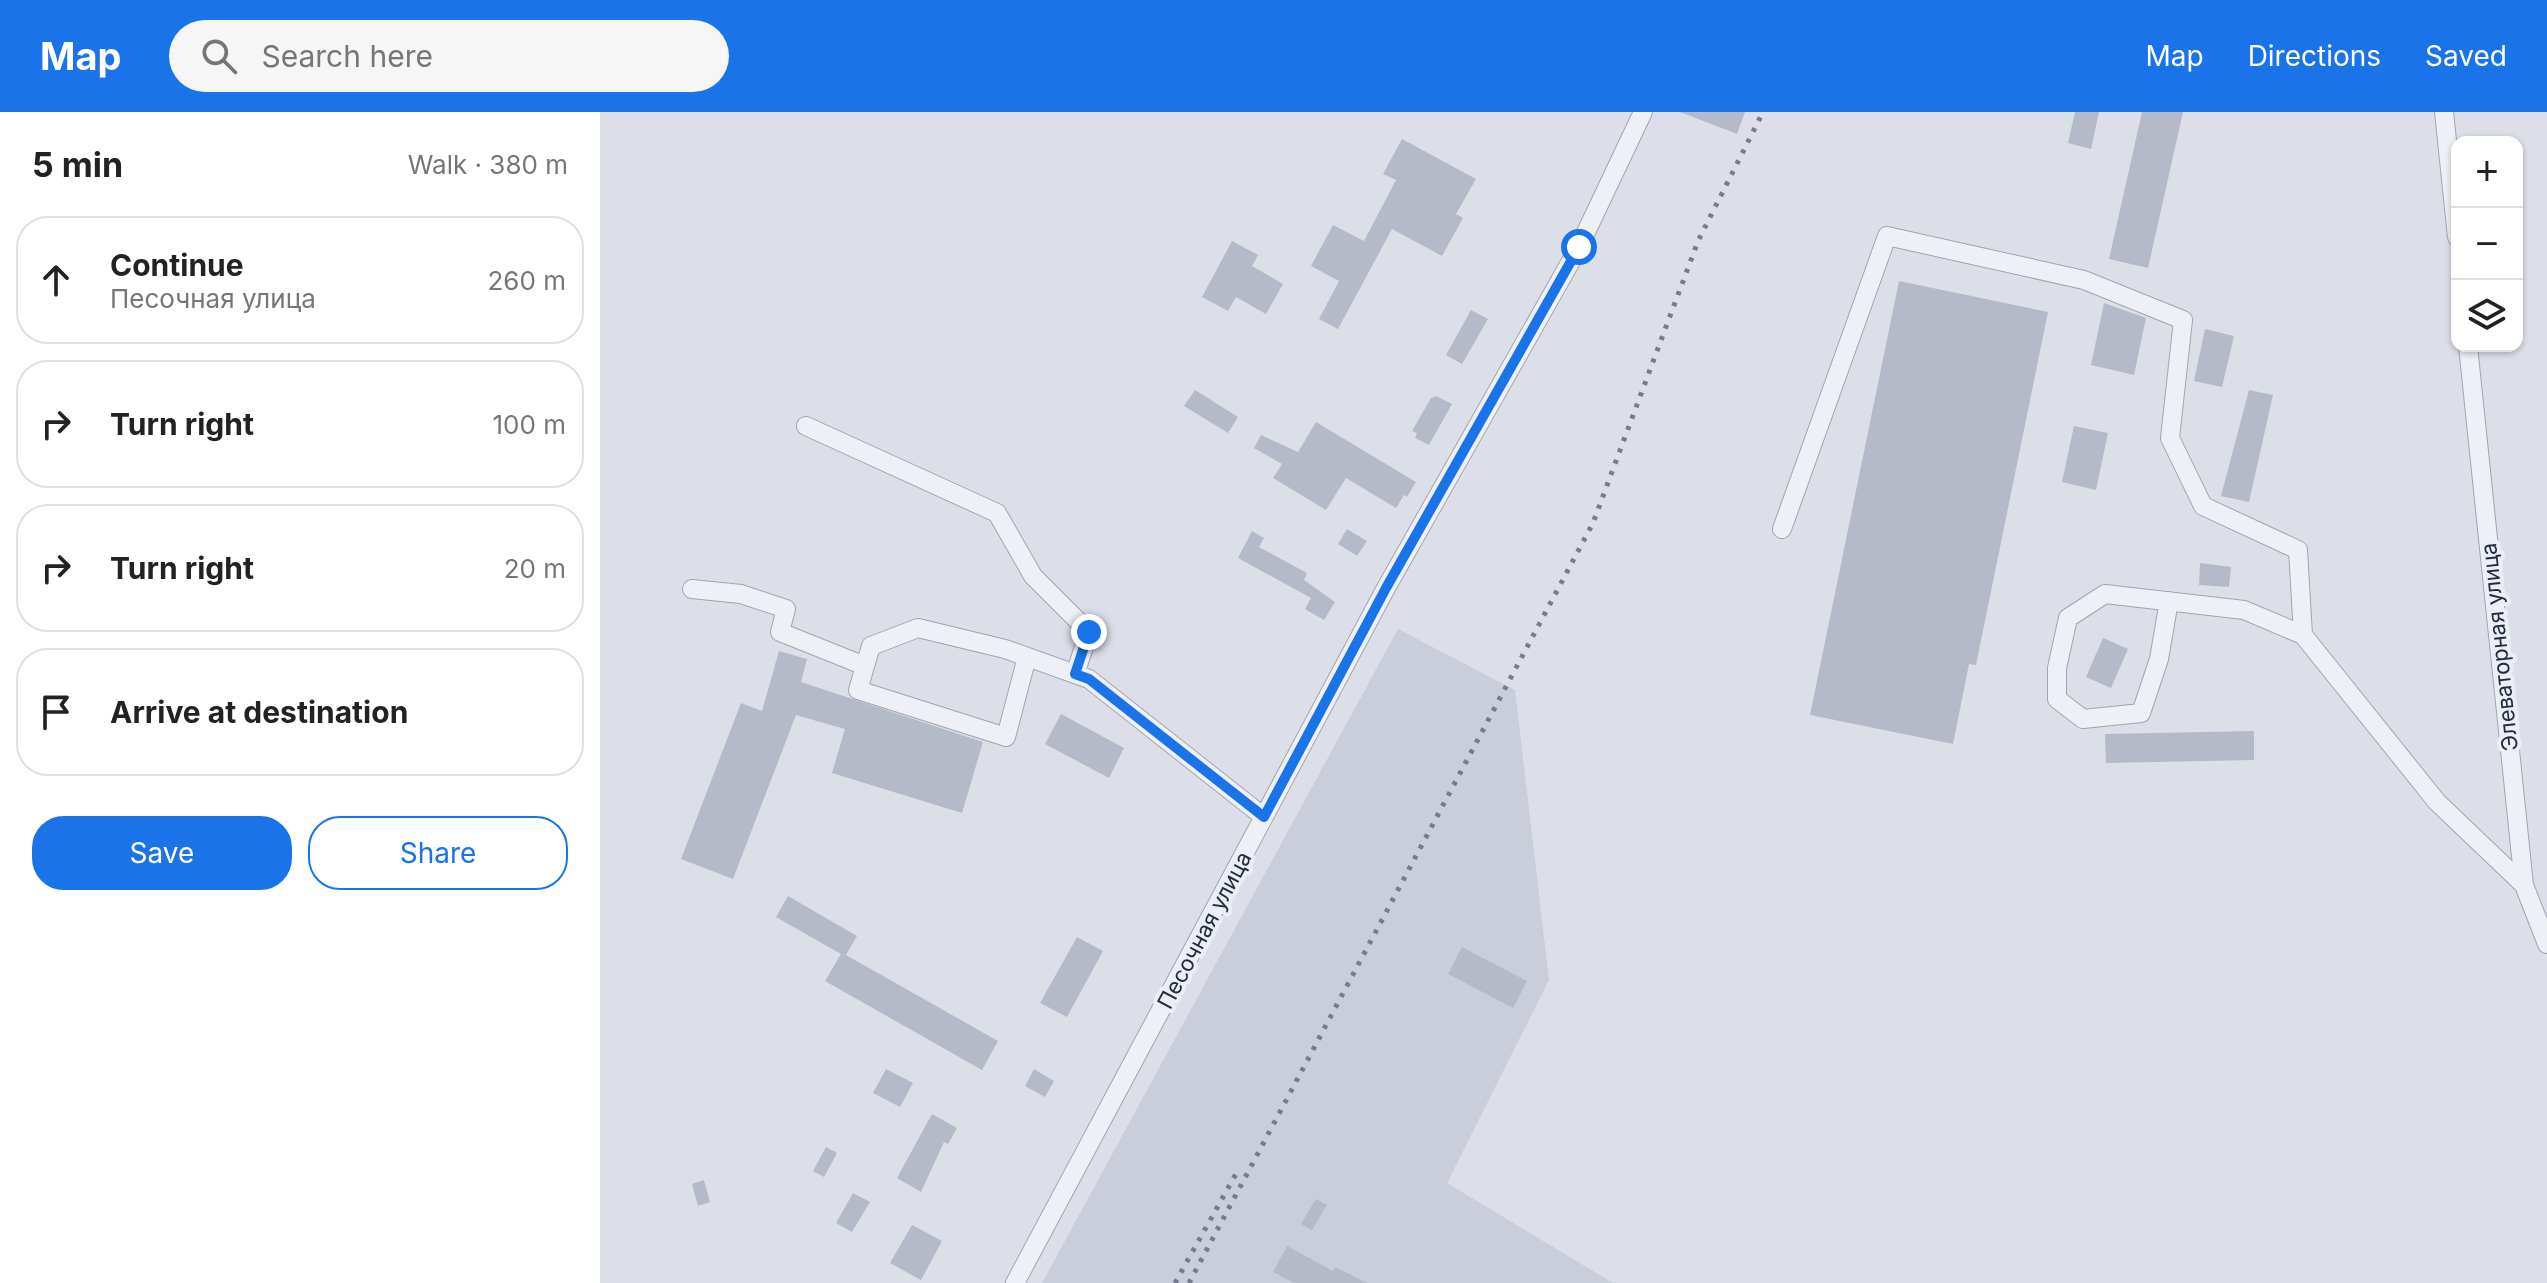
<!DOCTYPE html>
<html lang="en">
<head>
<meta charset="utf-8">
<style>
  :root { --surface:#fff; --page:#f6f6f6; --text:#222; --muted:#767676; --line:#e0e0e0; --accent:#1a73e8 }
  body { margin:0; font-family:Inter,sans-serif; background:var(--page); color:var(--text) }
  .controls { position:absolute; right:24px; top:24px; display:grid; overflow:hidden; border-radius:16px; box-shadow:0 2px 6px #0004 }
  .controls button { width:72px; height:72px; display:grid; place-items:center; padding:0; border:0; border-bottom:2px solid var(--line); background:var(--surface); color:var(--text); font:40px sans-serif }
  .stop { position:absolute; width:24px; height:24px; margin:-18px; border:6px solid #1a73e8; border-radius:50%; background:#fff }
  .stop.end { background:#1a73e8; border-color:#fff; box-shadow:0 2px 8px #0008 }
  .list { margin:0; padding:0; list-style:none }
  h2 { display:flex; justify-content:space-between; align-items:center; height:104px; margin:0; padding:0 32px; font-size:34px }
  h2 small { font-size:26px; font-weight:400; color:var(--muted) }
  .list li { display:grid; grid-template-columns:52px 1fr auto; gap:24px; align-items:center; box-sizing:border-box; height:128px; margin:0 16px 16px; padding:0 16px; border:2px solid var(--line); border-radius:32px }
  .list b { display:block; font-size:30px; white-space:nowrap }
  .list p { margin:0; font-size:26px; white-space:nowrap; color:var(--muted) }
  .list em { font-size:26px; font-style:normal; color:var(--muted) }
  .actions { display:flex; gap:16px; padding:24px 32px }
  .actions a { flex:1; padding:18px 0; border:2px solid var(--accent); border-radius:32px; text-align:center; font-size:28px; color:var(--accent) }
  .actions .main { background:var(--accent); color:#fff }
  .icon { flex:none; width:44px; height:44px; fill:none; stroke:currentColor; stroke-width:2; stroke-linecap:round; stroke-linejoin:round }
  .map { position:relative; flex:none; width:1947px; height:1171px; overflow:hidden }
  header { display:flex; align-items:center; gap:48px; box-sizing:border-box; height:112px; padding:0 40px; background:var(--accent); color:#fff }
  header strong { font-size:38px }
  nav { display:flex; gap:44px; margin-inline-start:auto; font-size:28px }
  .search { width:560px; height:72px; background:var(--page); display:flex; align-items:center; gap:20px; box-sizing:border-box; padding:0 28px; border-radius:44px; color:var(--muted); font-size:30px }
  main { display:flex }
  aside { flex:1; background:var(--surface) }
  .map>svg:first-child { display:block }
  .built { fill:#caceda }
  .building { fill:#b5bac8 }
  .lines { fill:none; stroke-linecap:round; stroke-linejoin:round }
  .minor-casing { stroke:#a1a5b2; stroke-width:20 }
  .minor { stroke:#eff0f6; stroke-width:18 }
  .rail { stroke:#747c93; stroke-width:5; stroke-dasharray:4 8; stroke-linecap:butt }
  .route { stroke:#1a73e8; stroke-width:10 }
  .labels { text-anchor:middle; stroke-width:8; stroke-linejoin:round; paint-order:stroke }
  .street-label { font-size:22px; fill:#242b40; stroke:#ebeef5 }
</style>
</head>
<body>
<header>
<strong>Map</strong>
<div class="search"><svg class="icon" aria-label="search" viewBox="0 0 24 24"><circle cx="10" cy="10" r="6"/><path d="M15 15l6 6"/></svg>Search here</div>
<nav><a>Map</a><a>Directions</a><a>Saved</a></nav>
</header>
<main>
<aside>
<h2>5 min<small>Walk · 380 m</small></h2>
<ul class="list">
<li><svg class="icon" aria-label="ahead" viewBox="0 0 24 24"><path d="M12 20V5M6 11l6-6 6 6"/></svg><div><b>Continue</b><p>Песочная улица</p></div><em>260 m</em></li>
<li><svg class="icon" aria-label="right" viewBox="0 0 24 24"><path d="M7 20v-9h11M14 6l5 5-5 5"/></svg><div><b>Turn right</b></div><em>100 m</em></li>
<li><svg class="icon" aria-label="right" viewBox="0 0 24 24"><path d="M7 20v-9h11M14 6l5 5-5 5"/></svg><div><b>Turn right</b></div><em>20 m</em></li>
<li><svg class="icon" aria-label="arrive" viewBox="0 0 24 24"><path d="M6 21V4h12l-3 4 3 4H6"/></svg><div><b>Arrive at destination</b></div></li>
</ul>
<div class="actions"><a class="main">Save</a><a>Share</a></div>
</aside>
<div class="map">
<svg width="1947" height="1171" viewBox="0 0 1947 1171">
  <rect width="100%" height="100%" fill="#dcdfe8"/>
  <!-- built -->
  <path class="built" d="M798,517L915,578L949,868L847,1071L1013,1171H442Z"/>
  <!-- building -->
  <path class="building" d="M1080,0H1145L1137,22Z
    M1475,0H1499L1491,37L1468,31Z
    M1542,0H1583L1548,156L1509,147Z
    M802,27L876,67L856,102L863,106L842,144L792,117L738,217L719,207L739,169L711,154L733,113L764,129L796,68L783,62Z
    M632,129L658,143L652,154L683,172L666,202L636,185L628,199L602,185Z
    M1299,169L1448,200L1376,553L1369,552L1353,632L1210,603Z
    M1504,191L1546,206L1534,263L1491,253Z
    M871,198L888,207L862,252L846,243Z
    M1605,217L1634,224L1622,275L1594,269Z
    M595,278L638,305L628,321L584,294Z
    M1649,278L1673,283L1649,390L1621,384Z
    M836,284L852,292L829,333L815,326L817,321L812,319L831,286Z
    M716,310L816,370L807,385L804,383L796,396L746,366L726,398L673,366L682,352L654,336L661,323L698,340Z
    M1474,314L1508,321L1496,378L1462,370Z
    M747,417L767,429L757,444L738,432Z
    M652,419L664,426L659,435L707,461L704,468L735,490L724,508L705,497L711,486L638,446Z
    M1600,451L1631,455L1629,475L1599,473Z
    M1503,526L1528,537L1511,576L1486,565Z
    M179,539L207,547L201,570L383,630L362,701L232,661L245,617L196,603L133,767L81,747L141,591L162,599Z
    M461,602L524,636L509,666L445,632Z
    M1654,619V648L1506,651L1505,622Z
    M188,784L257,824L246,843L398,929L382,958L225,869L241,842L176,805Z
    M477,825L503,839L467,905L440,891Z
    M862,835L927,869L913,896L848,862Z
    M286,957L313,971L300,995L273,981Z
    M434,957L454,969L445,985L425,974Z
    M332,1002L357,1016L348,1032L344,1030L321,1080L297,1066Z
    M226,1035L237,1041L224,1065L213,1059Z
    M104,1068L110,1090L98,1094L92,1072Z
    M253,1081L270,1090L252,1120L236,1111Z
    M716,1087L727,1093L712,1118L701,1112Z
    M312,1113L342,1129L321,1168L290,1151Z
    M687,1134L733,1159L735,1155L767,1171H694L673,1160Z"/>
  <g class="lines">
    <defs>
      <path id="minor" d="M1844,0L1857,125
        M1868,234L1924,773L1947,832
        M206,314L397,401L433,464L489,520L475,562
        M1182,417L1287,124L1484,168L1583,208L1570,326L1603,394L1698,438L1703,523L1837,690L1924,773
        M92,477L141,482L186,497L180,520L265,554
        M1569,489L1559,547L1541,601L1483,607L1457,587V556L1468,506L1505,482L1644,498L1703,523
        M427,545L406,625L258,578L271,534L318,516L405,537L489,567L664,705
        M415,1171L786,476L979,135L1043,0"/>
    </defs>
    <!-- minor casing -->
    <use href="#minor" class="minor-casing"/>
    <!-- minor -->
    <use href="#minor" class="minor"/>
    <!-- rail -->
    <path class="rail" d="M575,1171L637,1060
      M589,1171L993,411L1098,129L1163,0"/>
  </g>
  <g class="lines">
    <!-- route -->
    <path class="route" d="M489,520L475,562L489,567L664,705L786,476L979,135"/>
  </g>
  <g class="labels">
    <!-- street labels -->
    <g class="street-label">
      <text transform="translate(1899 535) rotate(-96)" y="8">Элеваторная улица</text>
      <text transform="translate(604 818) rotate(-62)" y="8">Песочная улица</text>
    </g>
  </g>
</svg>
<div class="controls">
<button>+</button>
<button>−</button>
<button><svg class="icon" aria-label="layers" viewBox="0 0 24 24"><path d="M12 4l9 5-9 5-9-5zM3 14l9 5 9-5"/></svg></button>
</div>
<div class="stop" style="left:979px;top:135px"></div>
<div class="stop end" style="left:489px;top:520px"></div>
</div>
</main>
</body>
</html>
